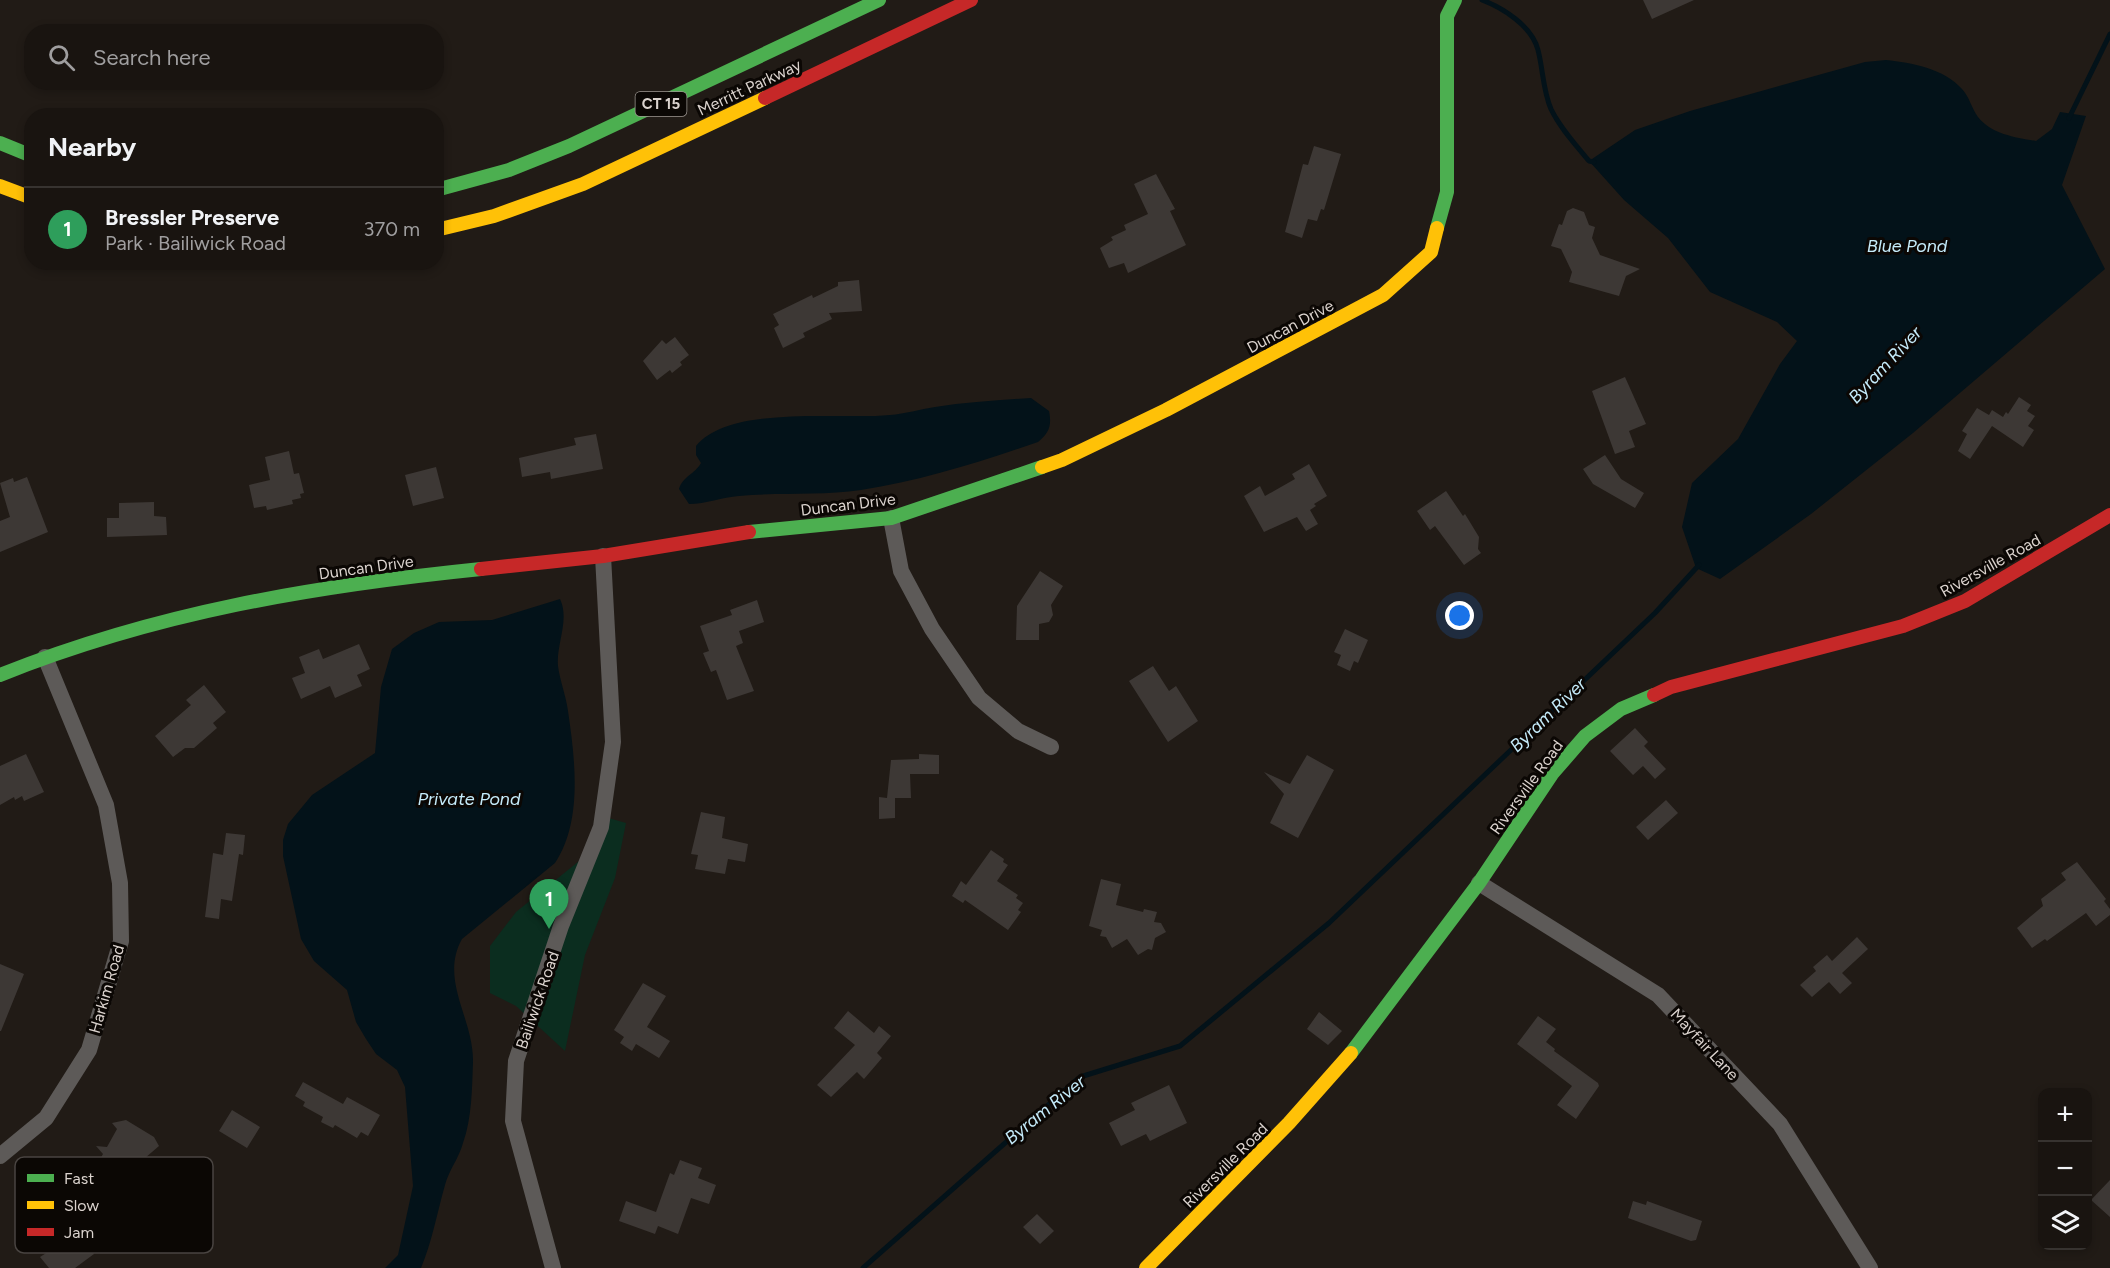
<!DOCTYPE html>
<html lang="en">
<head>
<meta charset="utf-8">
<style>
  :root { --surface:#191410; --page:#26211e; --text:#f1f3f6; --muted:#9f9e9f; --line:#373330; --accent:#8c9099 }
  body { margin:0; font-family:Figtree,sans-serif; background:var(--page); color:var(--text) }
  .controls { position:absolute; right:18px; bottom:18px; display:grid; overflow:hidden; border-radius:12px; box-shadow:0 3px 9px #0003 }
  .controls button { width:54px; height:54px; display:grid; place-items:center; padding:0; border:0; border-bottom:2px solid var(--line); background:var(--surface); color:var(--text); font:30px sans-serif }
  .you { position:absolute; left:1460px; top:616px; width:21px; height:21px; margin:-15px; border:4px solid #fff; border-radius:50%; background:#1a73e8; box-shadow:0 0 0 9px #1a73e833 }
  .badge { display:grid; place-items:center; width:39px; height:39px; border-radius:50%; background:var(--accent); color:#fff; font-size:20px; font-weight:700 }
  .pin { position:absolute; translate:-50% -50px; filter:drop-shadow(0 2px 3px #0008) }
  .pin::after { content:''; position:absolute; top:32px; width:21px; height:18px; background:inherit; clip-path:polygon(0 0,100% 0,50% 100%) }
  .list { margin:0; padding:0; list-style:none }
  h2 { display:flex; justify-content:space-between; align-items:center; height:78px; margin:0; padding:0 24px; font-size:26px }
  h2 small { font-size:20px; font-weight:400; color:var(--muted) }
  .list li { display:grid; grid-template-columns:39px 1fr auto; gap:18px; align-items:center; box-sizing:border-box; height:84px; padding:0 24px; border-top:2px solid var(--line) }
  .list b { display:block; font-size:22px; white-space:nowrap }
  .list p { margin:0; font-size:20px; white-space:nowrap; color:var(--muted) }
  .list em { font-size:20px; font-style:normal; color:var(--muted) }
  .icon { flex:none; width:33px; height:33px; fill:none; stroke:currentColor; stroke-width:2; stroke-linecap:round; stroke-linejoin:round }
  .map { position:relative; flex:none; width:2110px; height:1268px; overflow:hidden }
  .search { position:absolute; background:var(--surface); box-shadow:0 3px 9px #0003; left:24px; top:24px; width:420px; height:66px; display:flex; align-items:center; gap:15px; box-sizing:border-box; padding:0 21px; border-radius:24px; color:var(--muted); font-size:22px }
  .panel { position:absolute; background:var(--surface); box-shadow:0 3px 9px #0003; left:24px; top:108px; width:420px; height:162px; border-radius:24px }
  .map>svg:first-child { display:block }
  .green { fill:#0b2d1f }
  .water { fill:#031219 }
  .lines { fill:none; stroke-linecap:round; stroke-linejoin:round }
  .stream { stroke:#031219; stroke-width:5 }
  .building { fill:#3d3835 }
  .street { stroke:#5d5a58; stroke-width:16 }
  .fast { stroke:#4caf50; stroke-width:14 }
  .slow { stroke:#ffc107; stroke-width:14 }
  .jam { stroke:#c62828; stroke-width:14 }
  .labels { text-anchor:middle; stroke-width:6; stroke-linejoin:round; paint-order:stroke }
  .shield { fill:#0b0704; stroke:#9d9691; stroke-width:1.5 }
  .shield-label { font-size:15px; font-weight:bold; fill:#dbd3ce }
  .street-label { font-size:16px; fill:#dbd3ce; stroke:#0b0704 }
  .water-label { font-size:18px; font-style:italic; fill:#c5ebfa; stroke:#0b0704 }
  .key { fill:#0b0704; stroke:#494441; stroke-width:1.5 }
  .key-label { font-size:16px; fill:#dbd3ce }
</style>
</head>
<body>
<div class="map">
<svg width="2110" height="1268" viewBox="0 0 2110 1268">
  <rect width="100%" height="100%" fill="#211b16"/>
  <!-- green -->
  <path class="green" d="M598,815L626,823L615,878L585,955L565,1051L516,1006L490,993V946L516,912L589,853Z"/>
  <!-- water -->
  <path class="water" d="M1886,60C1912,63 1943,68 1962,89C1969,96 1972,109 1978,117C1991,134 2017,138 2036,141L2052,129L2060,112L2086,116L2062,185L2105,269L1913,433L1811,514L1720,579L1696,568L1682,527L1692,483L1738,439L1780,364L1797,341L1777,322L1710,292L1668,238L1624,200L1589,161L1635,130L1690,111L1865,62Z
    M1031,398L1049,411C1052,426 1049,433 1038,442C980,462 921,481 861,490C821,496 779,492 739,496C722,497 706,504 689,504L679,489C683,476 695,474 701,463L696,455V446C730,404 841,420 890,415C905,414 920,409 935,407C967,402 1000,400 1031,398Z
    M560,599C570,620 556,644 558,666C560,681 566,696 568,711C575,759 583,821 555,863L462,939C439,980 474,1019 473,1062C472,1088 472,1118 463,1143C459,1158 449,1170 445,1185C437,1213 432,1242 421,1268H385L398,1255L413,1186L405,1087L397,1070L376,1054L366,1039L356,1022L347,990L314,961L301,939L283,856V840L288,824L312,795L375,753L381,687L392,649L414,633L439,622L492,620Z"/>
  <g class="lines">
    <!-- stream -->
    <path class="stream" d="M1482,0C1503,8 1532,26 1538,50C1543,69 1543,91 1551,109C1560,128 1576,145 1589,161L1594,162
      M2069,118L2110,34
      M863,1268L1080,1077L1180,1046L1329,923L1655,613L1699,565"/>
  </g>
  <!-- building -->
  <path class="building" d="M1643,0H1694L1652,19Z
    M1314,146L1341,154L1324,210L1321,209L1317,221L1308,219L1302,238L1285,232L1303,164L1308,165Z
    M1156,174L1175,209L1170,211L1186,245L1128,273L1124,263L1109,268L1100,248L1113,240L1111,237L1126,230L1124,225L1148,214L1134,184Z
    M1573,208L1584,212L1589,225L1595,227L1592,238L1600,255L1640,269L1626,276L1619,296L1569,282L1572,272L1561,249L1551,246L1559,224L1562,225L1567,211Z
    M859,280L862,311L829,313L832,319L803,333L805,337L783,348L774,328L779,325L773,314L812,295L813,298L838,286V282Z
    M675,337L689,355L680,362L682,365L672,373L670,370L657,380L643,361L662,340L666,344Z
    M1625,377L1646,424L1629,431L1635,447L1615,454L1592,391Z
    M2019,397L2031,405L2027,411L2035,416L2028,426L2034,430L2023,447L1992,426L1970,459L1958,451L1967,434L1962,431L1977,408L1989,415L1992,410L2003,417L2006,412L2008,414Z
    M596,434L603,469L551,479L550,472L522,477L519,458L576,445L574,438Z
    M289,451L294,474L299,473L304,493L300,494L301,498L292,500L293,504L267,510L266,506L254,508L249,485L270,480L265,457Z
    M1605,455L1621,479L1644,493L1635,508L1593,484L1583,469Z
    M1309,464L1327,496L1314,504L1316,506L1310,510L1318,524L1306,531L1297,517L1264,532L1244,496L1260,486L1265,496L1295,479L1292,474Z
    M436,467L444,498L413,506L405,475Z
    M27,477L48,532L0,552V521L10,517L0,483L13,478L14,482Z
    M1446,491L1463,516L1465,514L1479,537L1478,549L1481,553L1464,565L1435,526L1430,530L1417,511Z
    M154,502V516L166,517L167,535L107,537V518H119V503Z
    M1040,571L1063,586L1051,605L1053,615L1049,622L1039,624V640H1016L1017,606Z
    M757,600L764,622L739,631L743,643L736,646L754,691L727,700L716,670L711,672L703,653L709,651L700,626L732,615L730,610Z
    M1345,629L1368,640L1358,663L1354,661L1350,671L1337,665L1341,655L1334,652Z
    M359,644L370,669L357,675L362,686L335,698L330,686L301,699L292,678L305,673L299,657L319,649L323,659Z
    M1153,666L1169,691L1176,686L1198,721L1168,742L1129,681Z
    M204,685L226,712L213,723L217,728L194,748H185L173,757L155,736L191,705L186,700Z
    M1635,728L1648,742L1644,746L1666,769L1655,779L1643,766L1633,775L1610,751Z
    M26,754L44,792L24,801L22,796L15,800L14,797L0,805V766Z
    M919,754L939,755V774H910L911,798H892H895V818L879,819V797L887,798L891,760L919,759Z
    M1307,755L1334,770L1298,838L1270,823L1284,794L1264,772L1290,784Z
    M1666,800L1678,813L1648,840L1636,827Z
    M701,812L725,817L722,838L748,844L745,862L728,859L725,874L695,869L698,855L691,854Z
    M226,833L245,835L243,855L239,854L232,901L221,899L219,919L205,917L213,853L223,855Z
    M991,850L1004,859L1003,862L1008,865L997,881L1018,895L1016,898L1023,903L1018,910L1021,912L1008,930L965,900L963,903L952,896L961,881L966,885Z
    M2077,862L2106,899L2104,901L2110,909V915L2096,926L2086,913L2047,941L2045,939L2032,948L2017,928L2043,906L2041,899L2066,880L2061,873Z
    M1101,879L1121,884L1116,905L1143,912L1144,909L1157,912L1154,922L1161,923L1166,932L1155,938L1152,950L1148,949L1138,955L1127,939L1112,948L1106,937L1100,936L1102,930L1089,926Z
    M1857,937L1868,949L1842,973L1852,983L1840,994L1829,982L1812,997L1800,985L1816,971L1813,967L1827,955L1832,961Z
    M0,964L24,974L1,1031H0Z
    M643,983L666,996L647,1027L670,1041L659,1058L636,1044L632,1051L620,1043L624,1037L614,1030Z
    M848,1011L874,1033L879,1026L891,1036L877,1053L882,1058L864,1079L857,1072L831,1097L817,1085L855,1045L834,1028Z
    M1319,1012L1342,1031L1328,1045L1307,1029Z
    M1538,1016L1556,1029L1546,1042L1555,1049L1554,1051L1598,1083L1599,1086L1576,1119L1557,1105L1572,1086L1517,1044Z
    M303,1082L343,1104L347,1097L380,1115L368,1136L361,1132L357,1138L335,1125L333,1128L321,1122L323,1117L303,1106L305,1102L295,1096Z
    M1169,1085L1187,1123L1150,1141L1146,1134L1121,1146L1109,1123L1135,1110L1131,1103Z
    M232,1110L260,1127L247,1148L219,1131Z
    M126,1120L154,1137L159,1146L145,1158L142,1174L132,1176L128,1174L114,1198L87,1182L103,1154L96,1146L107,1147L117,1129L112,1123Z
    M680,1160L702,1168L698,1178L716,1185L709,1204L691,1198L678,1234L658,1226L655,1234L619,1221L626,1201L656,1212L670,1173L674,1175Z
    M2110,1180V1217L2091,1200Z
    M1633,1201L1646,1205L1647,1201L1702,1221L1696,1240L1691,1241L1628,1218Z
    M1037,1214L1054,1231L1040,1244L1023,1227Z
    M77,1230L94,1254L75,1268H49L40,1257L54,1248V1244Z"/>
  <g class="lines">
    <!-- street -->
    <path class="street" d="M891,518L901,571L932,629L979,698L1018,731L1051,747
      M1479,883L1658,995L1780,1124L1870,1268
      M0,1156L46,1118L89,1050L121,941L120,883L106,805L45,657
      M553,1268L513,1121L516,1061L561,926L601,827L613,742L603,556"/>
    <!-- fast -->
    <path class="fast" d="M0,143L32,156
      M436,190L509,170L569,146L879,0
      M1437,228L1447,192V16L1455,0
      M749,532L891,518L1042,467
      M0,675C157,612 314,586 481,569
      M1351,1053L1479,883L1552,774L1585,736L1621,709L1654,695"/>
    <!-- slow -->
    <path class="slow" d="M0,186L32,198
      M436,230L494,216L583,184L765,98
      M1042,467L1062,460L1166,410L1383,295L1431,252L1437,228
      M1146,1268L1289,1123L1351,1053"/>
    <!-- jam -->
    <path class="jam" d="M765,98L971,0
      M481,569L603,556L749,532
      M1654,695L1671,687L1903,626L1965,601L2110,515"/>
  </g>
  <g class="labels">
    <!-- shield labels -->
    <rect class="shield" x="635.5" y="92" width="51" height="24" rx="4.5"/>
    <g class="shield-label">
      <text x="661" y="109">CT 15</text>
    </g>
    <!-- street labels -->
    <g class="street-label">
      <text transform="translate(749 87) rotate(-25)" y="6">Merritt Parkway</text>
      <text transform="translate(1290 326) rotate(-28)" y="6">Duncan Drive</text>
      <text transform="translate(848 504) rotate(-7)" y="6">Duncan Drive</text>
      <text transform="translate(1990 565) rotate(-29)" y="6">Riversville Road</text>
      <text transform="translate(366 567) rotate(-8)" y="6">Duncan Drive</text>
      <text transform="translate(1526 787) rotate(-54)" y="6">Riversville Road</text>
      <text transform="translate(106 989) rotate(-74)" y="6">Harkim Road</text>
      <text transform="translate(537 1000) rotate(-71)" y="6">Bailiwick Road</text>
      <text transform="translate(1705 1044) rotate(47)" y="6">Mayfair Lane</text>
      <text transform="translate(1225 1165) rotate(-45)" y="6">Riversville Road</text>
    </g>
    <!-- water labels -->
    <g class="water-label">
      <text x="1907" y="252">Blue Pond</text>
      <text transform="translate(1885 365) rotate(-47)" y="6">Byram River</text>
      <text transform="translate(1548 715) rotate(-44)" y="6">Byram River</text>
      <text x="469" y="805">Private Pond</text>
      <text transform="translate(1045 1110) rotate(-39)" y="6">Byram River</text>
    </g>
  </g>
  <!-- legend -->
  <rect x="15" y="1157" width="198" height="96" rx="9" class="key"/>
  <rect x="27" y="1174" width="27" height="8" fill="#4caf50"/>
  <rect x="27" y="1201" width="27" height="8" fill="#ffc107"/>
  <rect x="27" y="1228" width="27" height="8" fill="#c62828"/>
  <g class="key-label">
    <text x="64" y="1184">Fast</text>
    <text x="64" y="1211">Slow</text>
    <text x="64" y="1238">Jam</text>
  </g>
</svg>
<div class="controls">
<button>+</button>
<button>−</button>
<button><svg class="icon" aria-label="layers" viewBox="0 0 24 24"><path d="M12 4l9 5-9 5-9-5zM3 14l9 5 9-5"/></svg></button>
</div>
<div class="you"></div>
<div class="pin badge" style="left:549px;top:929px;background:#2e9e5b">1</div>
<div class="search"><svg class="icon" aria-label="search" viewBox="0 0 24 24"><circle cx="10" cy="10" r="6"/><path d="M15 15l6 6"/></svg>Search here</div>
<section class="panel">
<h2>Nearby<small></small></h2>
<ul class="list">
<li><span class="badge" style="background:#2e9e5b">1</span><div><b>Bressler Preserve</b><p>Park · Bailiwick Road</p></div><em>370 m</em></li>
</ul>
</section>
</div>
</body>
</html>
